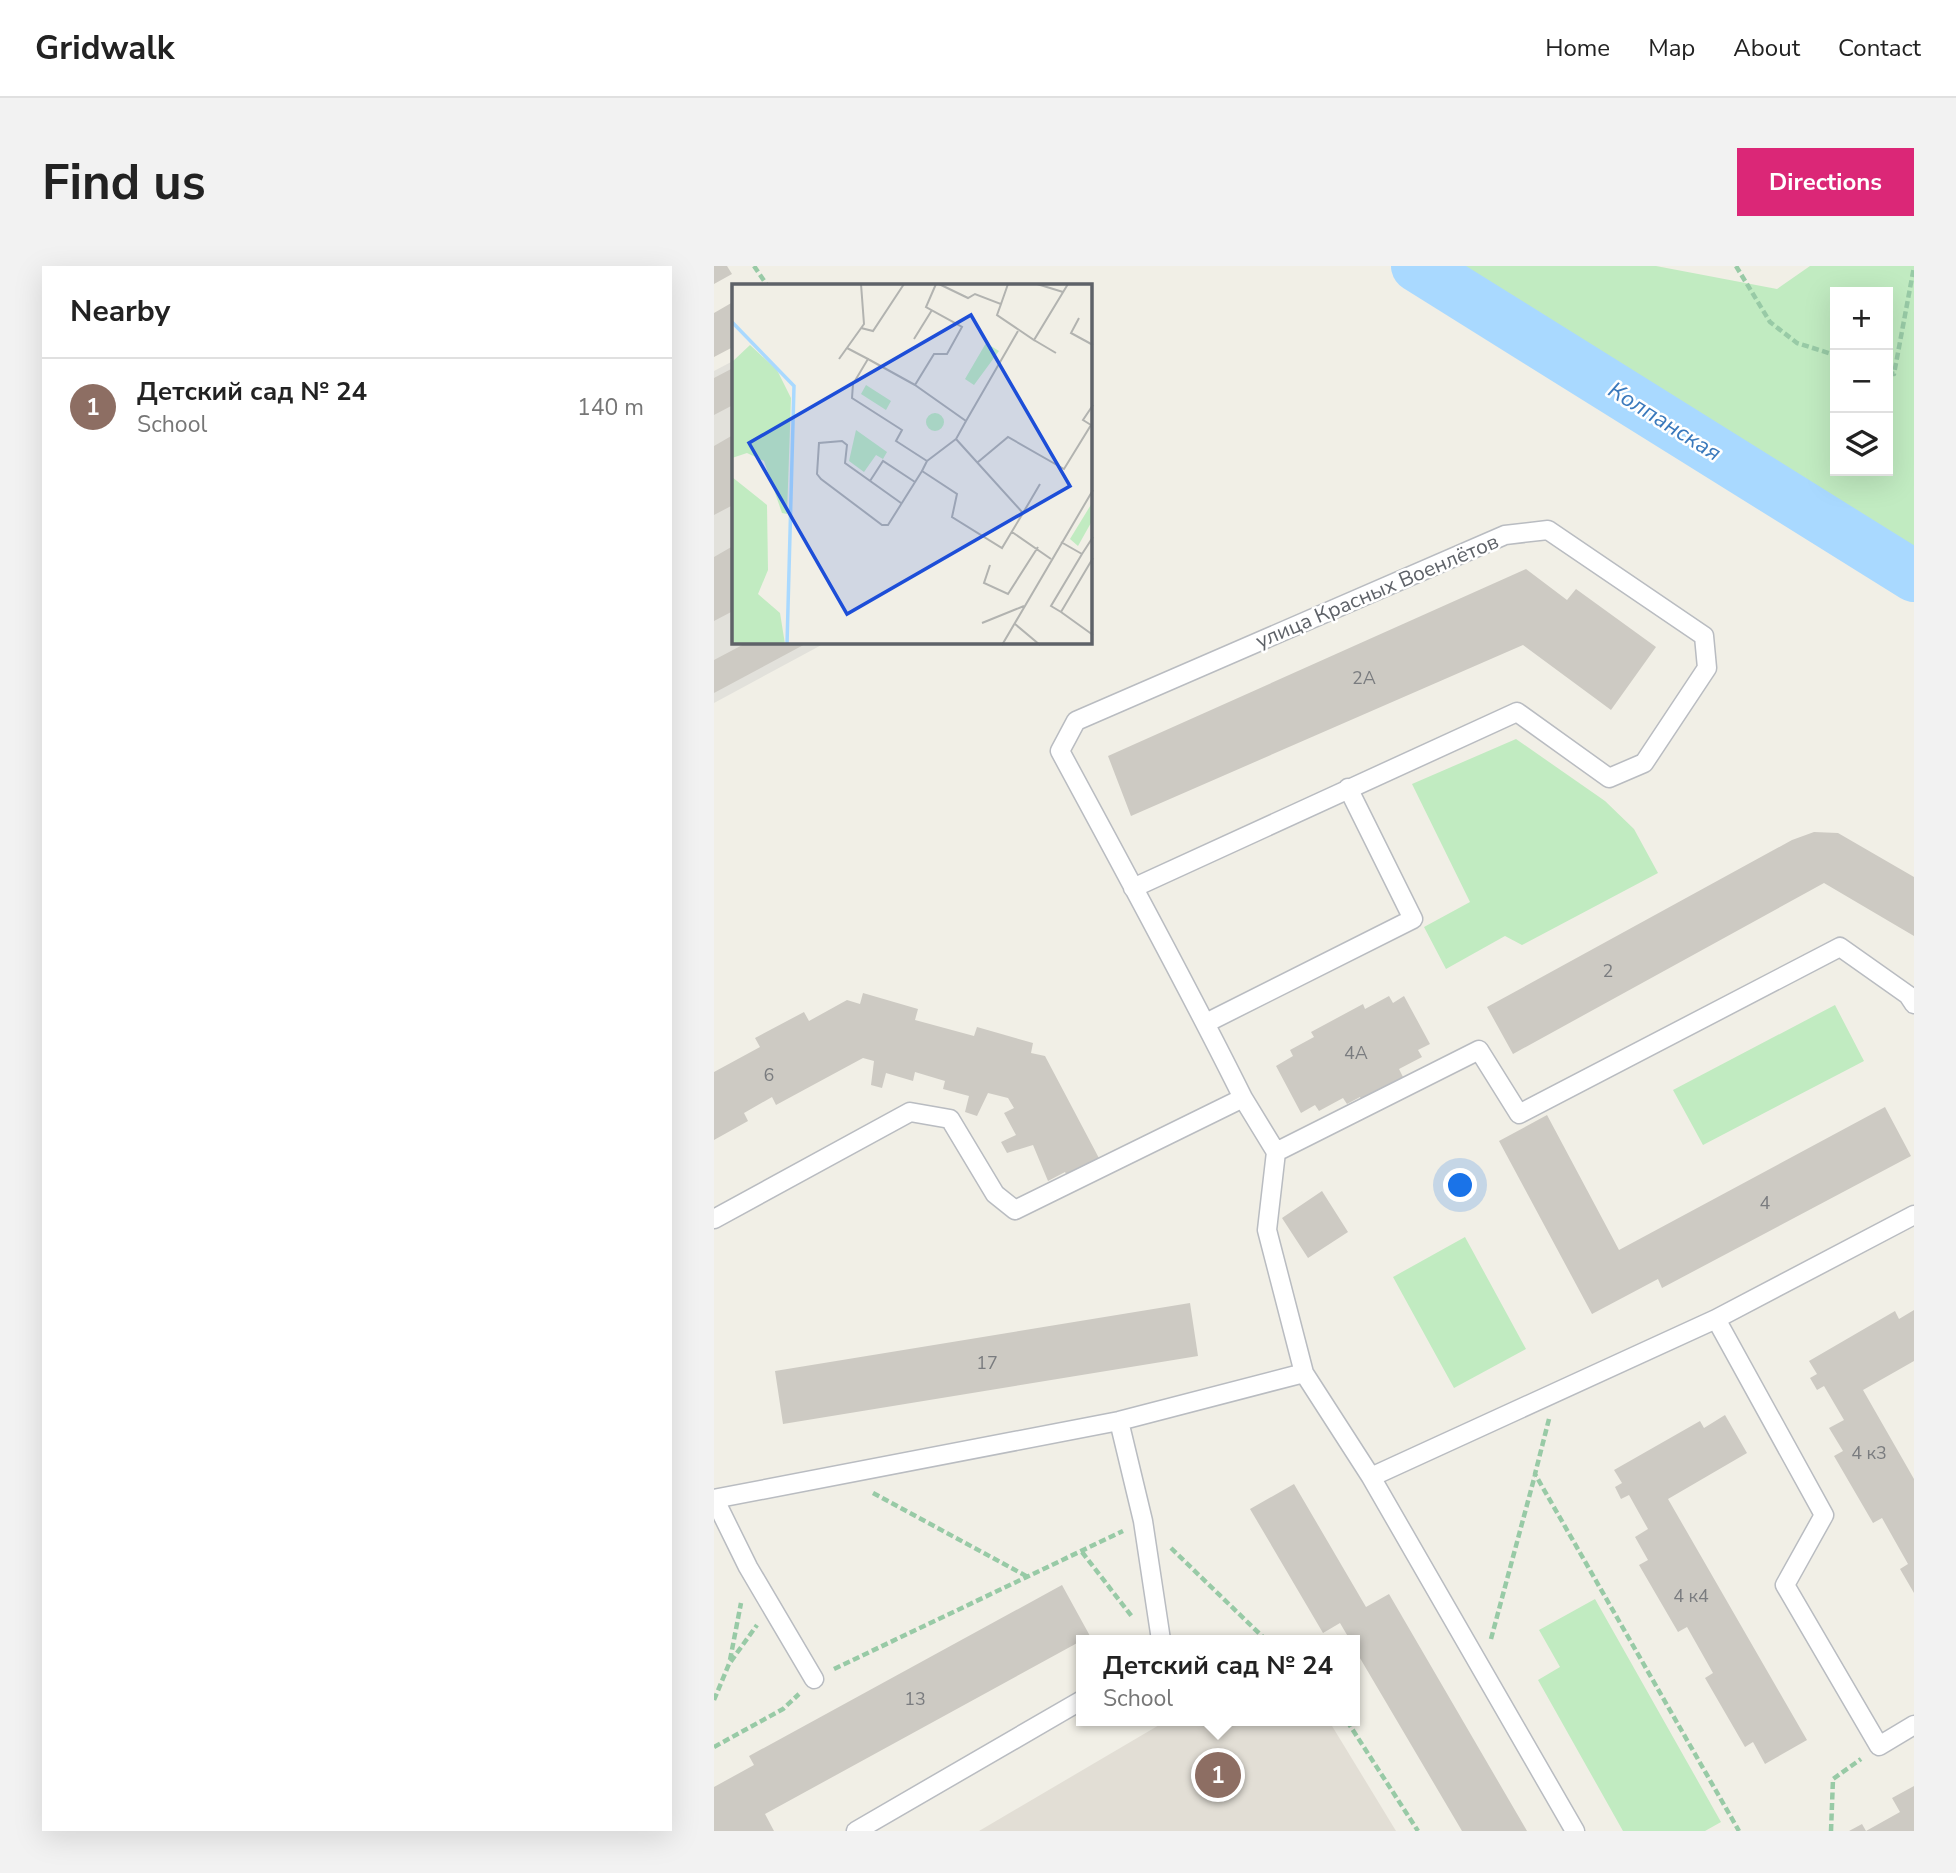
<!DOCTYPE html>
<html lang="en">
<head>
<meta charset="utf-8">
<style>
  :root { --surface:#fff; --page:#f2f2f2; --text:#222; --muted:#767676; --line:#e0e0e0; --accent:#db2777 }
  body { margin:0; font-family:"Nunito Sans",sans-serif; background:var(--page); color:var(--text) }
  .controls { position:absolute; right:21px; top:21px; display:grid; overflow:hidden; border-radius:0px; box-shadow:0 7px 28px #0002 }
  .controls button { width:63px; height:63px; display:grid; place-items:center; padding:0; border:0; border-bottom:2px solid var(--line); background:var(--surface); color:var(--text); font:35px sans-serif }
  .you { position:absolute; left:747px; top:920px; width:24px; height:24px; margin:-18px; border:5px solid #fff; border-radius:50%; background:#1a73e8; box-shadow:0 0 0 10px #1a73e833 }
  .badge { display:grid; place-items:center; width:46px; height:46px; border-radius:50%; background:var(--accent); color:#fff; font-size:23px; font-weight:700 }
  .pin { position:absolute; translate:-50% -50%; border:4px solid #fff; box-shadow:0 2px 7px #0006 }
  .popup { position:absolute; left:362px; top:1369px; width:284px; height:91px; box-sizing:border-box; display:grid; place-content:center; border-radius:0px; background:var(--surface); filter:drop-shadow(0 2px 5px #0005); font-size:23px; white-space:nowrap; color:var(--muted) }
  .popup b { font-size:26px; color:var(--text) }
  .popup::after { content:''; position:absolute; left:50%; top:100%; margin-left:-14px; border:14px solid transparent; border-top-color:var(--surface) }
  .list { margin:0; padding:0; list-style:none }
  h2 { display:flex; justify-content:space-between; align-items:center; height:91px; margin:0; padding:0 28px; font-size:30px }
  h2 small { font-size:23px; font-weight:400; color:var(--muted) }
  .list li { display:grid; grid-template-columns:46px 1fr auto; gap:21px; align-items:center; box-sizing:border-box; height:98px; padding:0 28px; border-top:2px solid var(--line) }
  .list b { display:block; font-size:26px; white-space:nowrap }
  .list p { margin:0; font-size:23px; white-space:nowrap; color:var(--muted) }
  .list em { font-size:23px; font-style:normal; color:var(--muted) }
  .icon { flex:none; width:38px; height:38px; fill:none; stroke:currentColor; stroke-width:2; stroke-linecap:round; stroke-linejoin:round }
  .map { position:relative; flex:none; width:1200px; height:1565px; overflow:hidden; border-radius:0px }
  header { display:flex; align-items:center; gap:42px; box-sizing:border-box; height:98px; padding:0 35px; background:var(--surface); border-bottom:2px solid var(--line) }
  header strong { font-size:33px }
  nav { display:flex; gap:38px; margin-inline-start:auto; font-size:24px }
  .intro { display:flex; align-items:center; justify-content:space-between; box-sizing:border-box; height:168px; padding:0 42px }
  h1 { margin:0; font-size:49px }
  .button { padding:18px 32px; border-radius:0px; background:var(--accent); color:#fff; font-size:24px; font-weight:700 }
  main { display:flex; gap:42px; padding:0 42px }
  aside { flex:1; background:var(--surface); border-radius:0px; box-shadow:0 7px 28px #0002 }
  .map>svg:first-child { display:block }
  .industrial { fill:#e2e1db }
  .education { fill:#e2ded5 }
  .green { fill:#c1ebc1; fill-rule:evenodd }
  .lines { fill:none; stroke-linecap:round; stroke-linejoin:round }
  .river { stroke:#a9d9ff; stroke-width:52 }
  .building { fill:#cdcac3 }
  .service-casing { stroke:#b9bcc1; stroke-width:21 }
  .path { stroke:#98caa6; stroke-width:4.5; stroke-dasharray:7 3.5; stroke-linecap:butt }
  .service { stroke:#fff; stroke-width:18 }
  .labels { text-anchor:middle; stroke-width:5; stroke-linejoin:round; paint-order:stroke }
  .number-label { font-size:18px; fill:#7a7c7f }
  .street-label { font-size:21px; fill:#5e6268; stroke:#fff }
  .water-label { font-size:23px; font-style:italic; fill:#3a79bc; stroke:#fff }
  .inset-river { fill:none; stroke:#a9d9ff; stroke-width:3.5 }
  .inset-road { fill:none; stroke:#b2b3b0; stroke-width:2 }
  .view { fill:#1d4ed8; fill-opacity:0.15; stroke:#1d4ed8; stroke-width:3.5 }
  .inset-edge { fill:none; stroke:#5e6268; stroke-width:3.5 }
</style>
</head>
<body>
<header>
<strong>Gridwalk</strong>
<nav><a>Home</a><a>Map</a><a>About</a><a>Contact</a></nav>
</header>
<div class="intro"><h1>Find us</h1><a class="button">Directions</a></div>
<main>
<aside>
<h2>Nearby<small></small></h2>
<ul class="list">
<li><span class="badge" style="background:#8d6e63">1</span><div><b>Детский сад № 24</b><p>School</p></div><em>140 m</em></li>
</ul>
</aside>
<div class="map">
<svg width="1200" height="1565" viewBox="0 0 1200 1565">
  <rect width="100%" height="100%" fill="#f1efe6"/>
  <!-- industrial -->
  <path class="industrial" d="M19,95V376H113L0,437V105Z"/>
  <!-- education -->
  <path class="education" d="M452,1455H615L682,1565H265Z"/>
  <!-- green -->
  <path class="green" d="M731,0H942L1063,23L1096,0H1200V290ZM1174,26V205H1121V26Z
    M802,473L891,535L920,563L944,607L808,679L791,670L732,703L710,661L756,636L698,518Z
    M1121,739L1150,795L989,879L959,824Z
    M751,971L812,1083L740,1122L679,1011Z
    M881,1333L1007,1556L991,1565H909L824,1414L846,1401L825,1364Z"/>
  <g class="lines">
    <!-- river -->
    <path class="river" d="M703,0L1200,310"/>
  </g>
  <!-- building -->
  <path class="building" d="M0,0H13L18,8L0,18Z
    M19,36V81L0,91V47Z
    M19,102V139L0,149V112Z
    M19,169V239L0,249V180Z
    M19,280V345L0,355V291Z
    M812,303L853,334L862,323L942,381L897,444L809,379L417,550L394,490Z
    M34,376H95L0,427V394Z
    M1100,566L1124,567L1200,611V670L1110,617L799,788L773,741L1078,574Z
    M149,727L204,743L201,754L260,770L263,761L319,777L317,787L331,790L387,896L355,913L351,906L334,915L319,879L293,887L287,876L302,869L290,847L300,842L294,832L274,827L263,850L251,846L255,830L229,823L231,815L201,806L199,815L172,807L168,822L157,819L160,795L149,792L62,839L58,831L30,847L34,855L0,874V806L46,781L41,772L90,746L95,755L133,734L146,738Z
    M675,730L679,737L690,730L716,778L704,784L708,791L685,803L689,811L647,833L646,831L633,838L629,832L605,845L601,839L587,847L562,800L579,790L576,784L600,771L597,766L649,738L651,743Z
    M1171,841L1197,890L948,1022L944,1013L878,1048L785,875L833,849L905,984Z
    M608,925L634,966L594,992L568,952Z
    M476,1037L484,1090L69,1158L61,1105Z
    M1200,1044V1095L1149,1124L1200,1213V1327L1186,1303L1194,1298L1168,1252L1159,1257L1120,1190L1129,1185L1115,1162L1130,1154L1110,1120L1103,1124L1096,1112L1103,1108L1095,1095L1181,1045L1185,1053Z
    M1011,1149L1033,1187L954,1233L1093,1474L1051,1498L1039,1476L1031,1481L991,1412L999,1407L973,1361L964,1366L925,1299L934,1294L921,1271L934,1263L915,1229L907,1233L901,1221L908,1217L900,1204L986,1155L990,1162Z
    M580,1218L652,1341L675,1328L813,1565H748L640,1382V1374H636L626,1357L609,1367L536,1243Z
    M348,1319L376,1370L51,1548L60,1565H0V1521L40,1499L35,1490Z
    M1200,1520V1565H1152L1186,1546L1178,1532Z
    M1148,1558L1152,1565H1135Z"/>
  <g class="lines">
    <defs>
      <path id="service" d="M419,622L803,446L895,512L930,497L993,402L990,370L834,264L791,269L362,455L346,485C408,600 471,715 529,832
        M492,757L699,653L634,522
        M562,886L553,964L590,1107
        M0,953L196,846L236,853L281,928L301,944L529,832L562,886L765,784L805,848L1126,681L1194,729L1200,738
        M1002,1053L1200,949
        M405,1155L429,1255L447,1374
        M657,1211L861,1565
        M0,1233L405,1155L590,1107L657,1211L1002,1053L1110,1249L1071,1319L1165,1480L1200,1459
        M1,1234L34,1301L100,1413
        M142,1565L368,1434"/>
    </defs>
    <!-- service casing -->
    <use href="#service" class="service-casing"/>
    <!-- path -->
    <path class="path" d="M40,0L53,19
      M1022,0L1056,56L1083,77L1121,89
      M1174,106L1180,108L1200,1
      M835,1153L821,1208L1025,1565
      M159,1227L314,1311
      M457,1282L552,1374
      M368,1286L419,1352
      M777,1373L821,1209
      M16,1394L27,1337
      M120,1403L409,1265
      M0,1434L15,1398L43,1359
      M633,1455L704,1565
      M0,1481L69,1443L85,1428
      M1117,1565L1119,1513L1147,1493"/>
    <!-- service -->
    <use href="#service" class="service"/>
  </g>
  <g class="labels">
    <!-- number labels -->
    <g class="number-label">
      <text x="650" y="418">2А</text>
      <text x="894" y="711">2</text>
      <text x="642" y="793">4А</text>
      <text x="55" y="815">6</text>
      <text x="1051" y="943">4</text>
      <text x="273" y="1103">17</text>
      <text x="1155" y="1193">4 к3</text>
      <text x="977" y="1336">4 к4</text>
      <text x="201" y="1439">13</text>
    </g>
    <!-- street labels -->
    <g class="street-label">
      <text transform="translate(663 325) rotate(-23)" y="7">улица Красных Военлётов</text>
    </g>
    <!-- water labels -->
    <g class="water-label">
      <text transform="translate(951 155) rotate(32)" y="8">Колпанская</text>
    </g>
  </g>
  <!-- overview -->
  <g transform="translate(18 18)">
    <rect width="360" height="360" fill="#f1efe6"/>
    <path d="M254,59L267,67L242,101L233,95ZM18,61L45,86L59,114L55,230L50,229L32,177L15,169L0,174V78ZM134,101L159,117L154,126L129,110ZM194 138a9 9 0 1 1 18 0a9 9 0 1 1-18 0ZM124,146L155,168L151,175L144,171L132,188L117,177ZM0,193L35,221L36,286L26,310L48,329L53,360H0ZM360,219V237L346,262L338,255Z" fill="#c1ebc1"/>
    <path class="inset-river" d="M0,38L62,102L55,361"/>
    <path class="inset-road" d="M207,0L236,14L243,10L269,20L265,31L302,56L336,0M305,0L331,8M269,20L276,0M347,34L339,49L361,61M129,44L141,47L172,0M182,55L200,26M302,56L324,69M115,64L136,75L121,100L120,114L170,146L164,157L195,177L190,187L225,210L220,233L270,264L291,229L224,155L234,137L183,101L202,70H215L230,43L194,23L204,0M107,75L132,40L129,0M136,75L183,101M234,137L286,47M195,177L224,155M246,178L276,153L332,185L359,141L351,136L361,121M138,197L151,177L183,198M169,219L113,179L115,161L110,157L87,159L85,190L89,195L150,241H156L190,187M291,229L308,200M280,248L319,275M329,258L350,270L361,253M350,270L319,322L329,328L361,274M258,281L252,299L276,310L306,263M329,328L361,351M250,339L292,322M283,340L308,361M270,361L361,206"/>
    <path class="view" d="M239,31L338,202L115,330L17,159Z"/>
    <rect width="360" height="360" class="inset-edge"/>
  </g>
</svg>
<div class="controls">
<button>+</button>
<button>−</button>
<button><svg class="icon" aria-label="layers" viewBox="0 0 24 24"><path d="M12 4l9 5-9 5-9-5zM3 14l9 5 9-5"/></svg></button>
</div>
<div class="you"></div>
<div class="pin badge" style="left:504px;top:1509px;background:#8d6e63">1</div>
<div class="popup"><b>Детский сад № 24</b>School</div>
</div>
</main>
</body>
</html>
